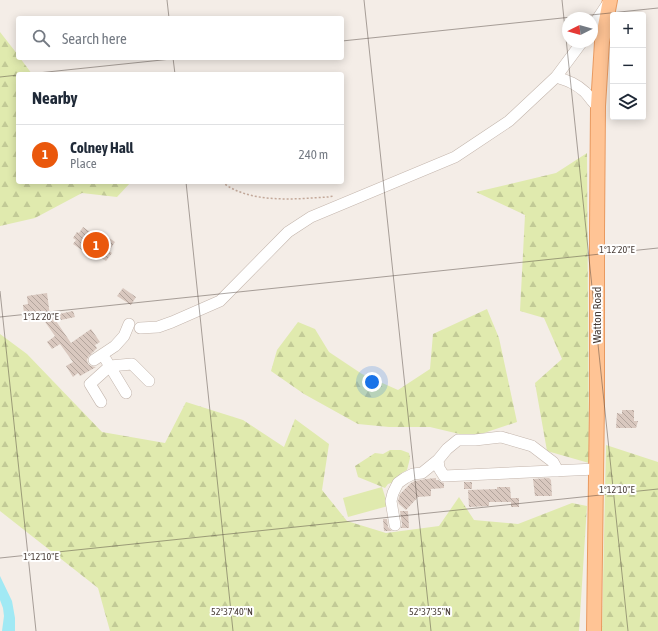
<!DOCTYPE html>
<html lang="en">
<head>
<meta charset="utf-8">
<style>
  :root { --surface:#fff; --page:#f6f6f7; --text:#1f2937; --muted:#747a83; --line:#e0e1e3; --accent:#ea580c }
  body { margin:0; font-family:"Asap Condensed",sans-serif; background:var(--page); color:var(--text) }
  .controls { position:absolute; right:12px; top:12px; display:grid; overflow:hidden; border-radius:4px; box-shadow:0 2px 10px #0003 }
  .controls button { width:36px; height:36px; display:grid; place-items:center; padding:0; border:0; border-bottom:1px solid var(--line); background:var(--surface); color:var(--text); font:20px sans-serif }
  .compass { position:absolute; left:562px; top:12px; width:36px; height:36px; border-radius:50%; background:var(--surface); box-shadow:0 2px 10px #0003; rotate:264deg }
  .you { position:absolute; left:372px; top:382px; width:14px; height:14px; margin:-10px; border:3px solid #fff; border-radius:50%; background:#1a73e8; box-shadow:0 0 0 6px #1a73e833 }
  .badge { display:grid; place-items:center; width:26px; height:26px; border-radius:50%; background:var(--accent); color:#fff; font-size:13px; font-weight:700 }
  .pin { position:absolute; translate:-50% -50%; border:2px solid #fff; box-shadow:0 1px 4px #0006 }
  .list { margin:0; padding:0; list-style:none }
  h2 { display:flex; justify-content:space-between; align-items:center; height:52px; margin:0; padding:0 16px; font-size:17px }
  h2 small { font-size:13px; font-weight:400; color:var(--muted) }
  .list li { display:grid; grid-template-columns:26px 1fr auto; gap:12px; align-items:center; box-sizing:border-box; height:60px; padding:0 16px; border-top:1px solid var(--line) }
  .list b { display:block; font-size:15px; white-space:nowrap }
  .list p { margin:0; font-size:13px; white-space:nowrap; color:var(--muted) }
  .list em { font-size:13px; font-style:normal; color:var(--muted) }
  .icon { flex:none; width:22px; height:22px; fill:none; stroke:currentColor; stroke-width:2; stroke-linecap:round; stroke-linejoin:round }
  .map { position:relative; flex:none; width:658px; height:631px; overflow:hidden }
  .search { position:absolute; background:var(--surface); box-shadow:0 2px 10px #0003; left:16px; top:16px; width:328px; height:44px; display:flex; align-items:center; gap:10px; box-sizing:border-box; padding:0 14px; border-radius:4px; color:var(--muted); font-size:15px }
  .panel { position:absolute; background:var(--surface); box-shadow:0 2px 10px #0003; left:16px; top:72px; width:328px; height:112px; border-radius:4px }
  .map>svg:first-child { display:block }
  .green { fill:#e0eaae }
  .forest { fill:url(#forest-firs) }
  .water { fill:#a1e9f4 }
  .building { fill:url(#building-back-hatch) }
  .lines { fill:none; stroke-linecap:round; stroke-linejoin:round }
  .minor-casing { stroke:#c3b5ac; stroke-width:12 }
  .major-casing { stroke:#e99a60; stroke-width:16 }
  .path { stroke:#c3a99a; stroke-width:1.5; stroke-dasharray:2 2; stroke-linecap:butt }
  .minor { stroke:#fff; stroke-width:11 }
  .major { stroke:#ffc495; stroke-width:14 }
  .ticks { fill:none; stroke:#483c36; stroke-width:1; stroke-opacity:0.45 }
  .labels { text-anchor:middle; stroke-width:4; stroke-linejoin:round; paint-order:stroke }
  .street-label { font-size:12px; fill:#483c36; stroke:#fff }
  .ticks-label { font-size:10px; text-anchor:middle; fill:#483c36; stroke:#fff; stroke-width:4; stroke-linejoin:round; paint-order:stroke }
</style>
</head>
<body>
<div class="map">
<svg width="658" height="631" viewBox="0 0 658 631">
  <defs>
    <pattern id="forest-firs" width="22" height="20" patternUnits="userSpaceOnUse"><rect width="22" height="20" fill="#e0eaae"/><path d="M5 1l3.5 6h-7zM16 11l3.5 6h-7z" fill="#c2ca96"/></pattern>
    <pattern id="building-back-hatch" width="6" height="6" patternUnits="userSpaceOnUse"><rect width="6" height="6" fill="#d9c8bf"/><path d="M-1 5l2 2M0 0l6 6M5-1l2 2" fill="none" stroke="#b2a49c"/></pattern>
  </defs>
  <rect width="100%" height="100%" fill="#f4ede7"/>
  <!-- green -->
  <path class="green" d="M382,487L388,506L348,517L343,498Z"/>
  <!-- forest -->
  <path class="forest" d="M0,32L18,55V58H20L32,74H18V182H131L117,197L82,193L35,218L0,226Z
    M587,153L589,463L547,451L535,383L562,359L544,318L520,311L525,215L476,192L556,173Z
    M487,309L499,338L517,422L472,437L430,427H389L358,424L304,394L271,371L277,350L298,322L315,329L329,352L362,374L398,390L430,369L433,334Z
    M0,334L27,354L102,432L165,443L186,402L243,420L284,447L295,419L329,444L322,490L347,521L386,533L439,526L459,497L474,520L518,524L572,503L587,506L579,631H110L98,588L0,511Z
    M606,445L658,462V631H602Z
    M390,450H401L409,453L410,458L407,470L400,474L397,481L388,484L385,488L358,477L355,466L375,453L383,454Z"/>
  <!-- water -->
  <path class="water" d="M0,576L12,601L15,618V631H2L4,616L3,608L0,600Z"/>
  <!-- building -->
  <path class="building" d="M83,227L96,236L99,231L115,242L109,251L112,253L106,261L96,254L93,258L73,244L76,240L73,238L77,232L79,233Z
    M123,288L136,297L131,305L117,296Z
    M47,293L50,316L73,311L75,317L56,321L71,343L91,329L100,342L95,345L97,348L88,357L87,360L88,364L91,366L96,367L80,376L78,373L73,377L66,366L73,362L60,344L52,349L47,342L55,336L43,319L25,321L23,305L28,304L27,296Z
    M622,410H634V421H638L636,428H616L617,413L622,414Z
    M436,478V480H438L441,482L444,483V488L431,489V496L418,497L406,510L399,504L398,501L400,494L411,483L415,481L426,479Z
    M549,478L551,480L552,496H535L533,479Z
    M464,482H472V489H464Z
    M497,487H510L511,498H519V507H511V502H489V506L469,507L468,490L497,489Z
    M400,511H408L409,528H401L402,524Z
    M383,519H387L388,527L392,531H384Z"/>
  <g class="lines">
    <defs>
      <path id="minor" d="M592,27L608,3
        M556,77C568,81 575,83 585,92C590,97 592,103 598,106
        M140,328L158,327L172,322L220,301L288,232L311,217L455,157L509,121L556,77L582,42
        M94,360L115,346L124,336L129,324
        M106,360L126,393
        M101,402L90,384L110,366L132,364L149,381
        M558,471L553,462L532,446L501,437L475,440H458L447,449L438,460L439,468L444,476L596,469
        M395,525L391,501L393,493L398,483L405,478L413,474L422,473L438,460"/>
      <path id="major" d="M594,631L597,401V232L598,106L602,42L610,0"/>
    </defs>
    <!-- minor casing -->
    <use href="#minor" class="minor-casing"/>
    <!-- major casing -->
    <use href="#major" class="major-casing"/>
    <!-- path -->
    <path class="path" d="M222,182C250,204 295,199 328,197L334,196"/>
    <!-- minor -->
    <use href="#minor" class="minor"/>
    <!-- major -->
    <use href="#major" class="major"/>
  </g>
  <!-- ticks -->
  <path class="ticks" d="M167,0L169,18M364,0L431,631M562,0L628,631M342,41L658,8M173,58L175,74M28,74L181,58M0,77L18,75M186,182L233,631M0,291L36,631M0,317L658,248M0,558L658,489"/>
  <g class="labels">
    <!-- street labels -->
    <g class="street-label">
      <text transform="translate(597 315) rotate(-90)" y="4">Watton Road</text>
    </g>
  </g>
  <g class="ticks-label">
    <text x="617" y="253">1°12'20"E</text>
    <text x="41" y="320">1°12'20"E</text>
    <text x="617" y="493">1°12'10"E</text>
    <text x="41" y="560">1°12'10"E</text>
    <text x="232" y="615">52°37'40"N</text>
    <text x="430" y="615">52°37'35"N</text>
  </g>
</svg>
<div class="controls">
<button>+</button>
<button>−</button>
<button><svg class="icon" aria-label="layers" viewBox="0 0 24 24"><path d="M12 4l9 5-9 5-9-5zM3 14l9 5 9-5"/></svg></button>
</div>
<svg class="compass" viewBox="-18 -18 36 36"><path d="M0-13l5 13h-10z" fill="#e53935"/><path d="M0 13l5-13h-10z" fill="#747a83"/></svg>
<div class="you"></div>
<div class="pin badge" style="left:96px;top:245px">1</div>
<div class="search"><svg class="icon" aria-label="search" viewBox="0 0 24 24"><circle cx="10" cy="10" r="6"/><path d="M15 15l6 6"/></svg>Search here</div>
<section class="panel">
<h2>Nearby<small></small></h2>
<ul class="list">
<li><span class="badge">1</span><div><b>Colney Hall</b><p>Place</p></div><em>240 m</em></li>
</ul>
</section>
</div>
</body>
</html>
